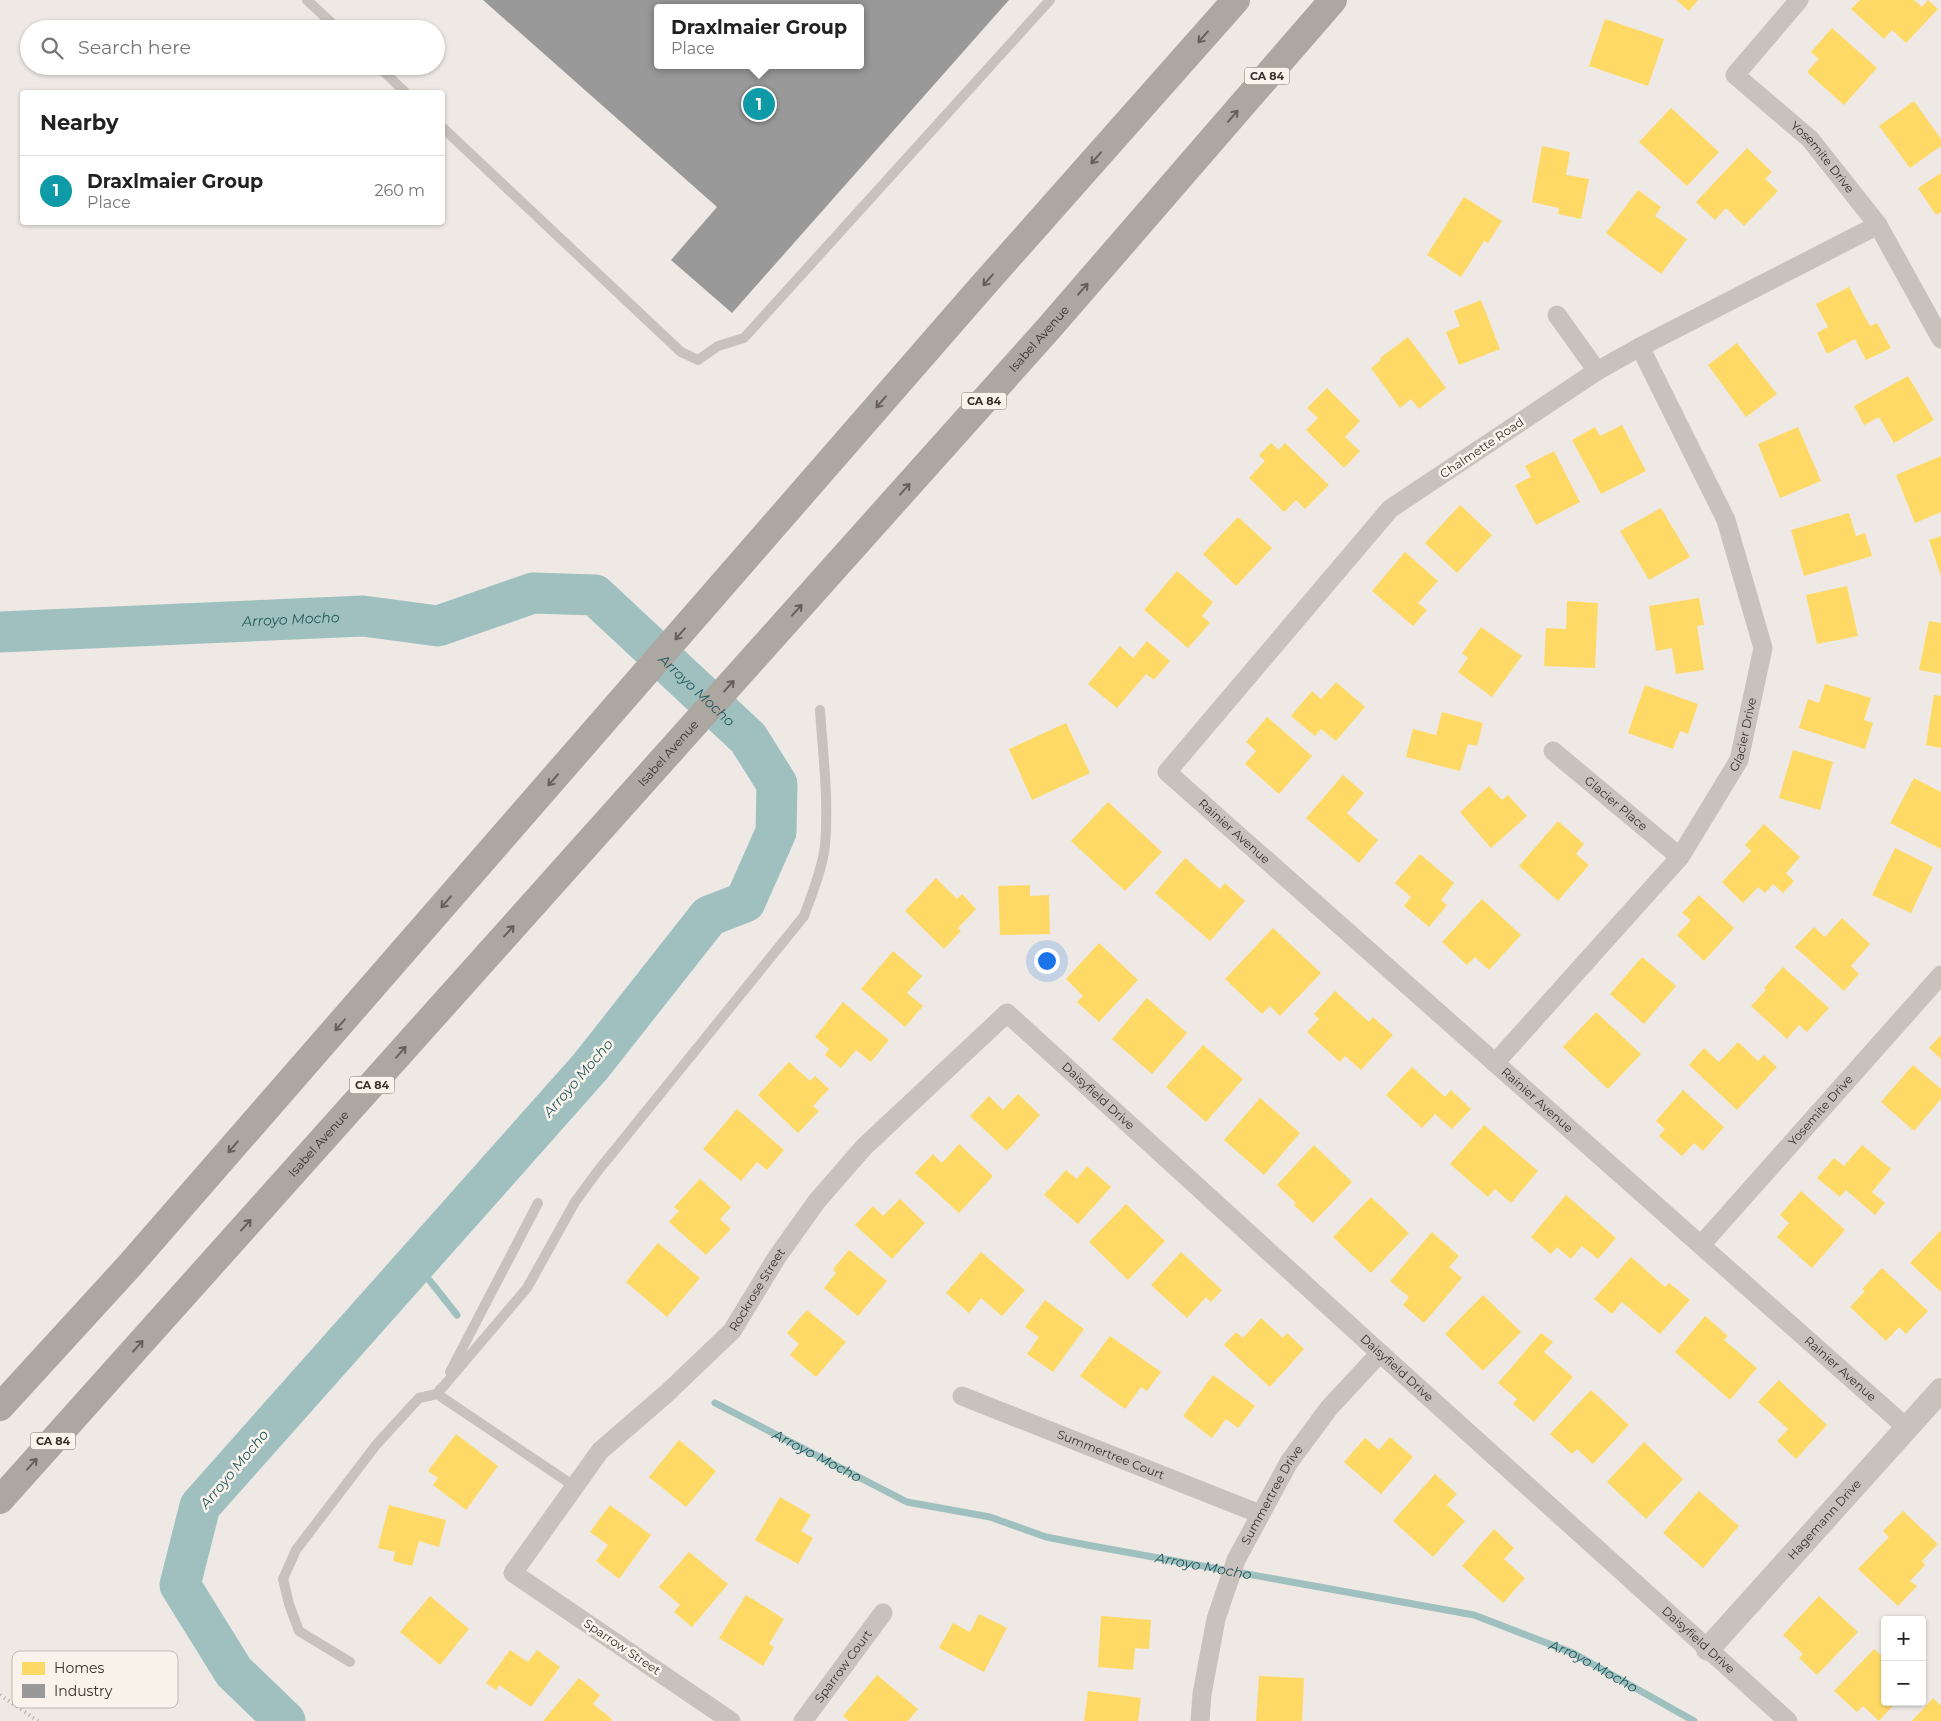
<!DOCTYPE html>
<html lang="en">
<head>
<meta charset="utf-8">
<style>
  :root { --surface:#fff; --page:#f2f2f2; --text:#222; --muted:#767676; --line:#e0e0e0; --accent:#786f6b }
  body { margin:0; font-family:Montserrat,sans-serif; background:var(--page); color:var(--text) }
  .controls { position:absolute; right:15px; bottom:15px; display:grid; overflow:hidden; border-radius:5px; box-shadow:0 1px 4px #0004 }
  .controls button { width:45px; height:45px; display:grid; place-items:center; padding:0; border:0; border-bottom:1px solid var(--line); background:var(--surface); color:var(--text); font:25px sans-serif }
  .you { position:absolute; left:1046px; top:960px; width:18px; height:18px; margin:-12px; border:4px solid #fff; border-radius:50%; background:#1a73e8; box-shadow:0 0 0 8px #1a73e833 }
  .badge { display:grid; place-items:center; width:32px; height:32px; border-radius:50%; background:var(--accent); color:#fff; font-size:16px; font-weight:700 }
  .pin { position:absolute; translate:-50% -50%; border:2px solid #fff; box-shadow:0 1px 5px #0006 }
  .popup { position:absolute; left:654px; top:4px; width:210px; height:65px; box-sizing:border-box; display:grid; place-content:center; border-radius:5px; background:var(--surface); filter:drop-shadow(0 1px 4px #0005); font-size:16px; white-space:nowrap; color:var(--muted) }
  .popup b { font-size:19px; color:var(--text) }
  .popup::after { content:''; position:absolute; left:50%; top:100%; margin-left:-10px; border:10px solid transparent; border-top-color:var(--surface) }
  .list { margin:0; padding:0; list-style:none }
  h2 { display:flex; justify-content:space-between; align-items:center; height:65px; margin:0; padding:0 20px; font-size:21px }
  h2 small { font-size:16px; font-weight:400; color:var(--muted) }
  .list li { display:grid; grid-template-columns:32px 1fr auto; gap:15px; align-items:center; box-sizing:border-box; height:70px; padding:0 20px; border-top:1px solid var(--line) }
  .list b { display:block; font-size:19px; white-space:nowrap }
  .list p { margin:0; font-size:16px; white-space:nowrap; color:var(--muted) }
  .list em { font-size:16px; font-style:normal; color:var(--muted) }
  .icon { flex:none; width:28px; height:28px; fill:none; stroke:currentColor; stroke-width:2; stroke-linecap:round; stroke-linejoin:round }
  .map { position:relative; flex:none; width:1941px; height:1721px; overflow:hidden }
  .search { position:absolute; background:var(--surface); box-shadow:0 1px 4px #0004; left:20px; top:20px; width:425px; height:55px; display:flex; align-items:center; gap:12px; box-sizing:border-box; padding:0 18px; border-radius:28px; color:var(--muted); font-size:19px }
  .panel { position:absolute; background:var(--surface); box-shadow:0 1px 4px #0004; left:20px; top:90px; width:425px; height:135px; border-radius:5px }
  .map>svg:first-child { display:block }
  .homes { fill:#ffd966 }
  .industry { fill:#999; fill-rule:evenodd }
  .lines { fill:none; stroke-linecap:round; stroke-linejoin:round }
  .stream { stroke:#a0c0c0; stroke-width:7 }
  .river { stroke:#a0c0c0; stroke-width:41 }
  .service { stroke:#c8c1bc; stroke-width:10 }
  .minor { stroke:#c8c1bc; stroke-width:19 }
  .tertiary { stroke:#c8c1bc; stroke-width:24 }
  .trunk { stroke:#ada7a2; stroke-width:28 }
  .rail { stroke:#b0aaa6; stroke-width:4; stroke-dasharray:1 4; stroke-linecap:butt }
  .oneway { stroke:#675e5a }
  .labels { text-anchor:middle; stroke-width:5; stroke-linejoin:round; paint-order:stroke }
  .shield { fill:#faf3ec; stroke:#736964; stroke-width:1 }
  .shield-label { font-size:11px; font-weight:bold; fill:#392e2a }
  .street-label { font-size:12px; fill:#392e2a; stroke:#faf3ec }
  .water-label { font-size:14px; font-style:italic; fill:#1f585b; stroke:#faf3ec }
  .key { fill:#faf3ec; stroke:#c0b8b2; stroke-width:1 }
  .key-label { font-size:14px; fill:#392e2a }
</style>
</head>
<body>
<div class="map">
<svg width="1941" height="1721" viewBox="0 0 1941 1721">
  <rect width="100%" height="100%" fill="#eee9e4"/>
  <!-- homes -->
  <path class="homes" d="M1676,0H1698L1689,11Z
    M1860,0H1914L1922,7L1928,0L1938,9L1906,43L1892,30L1884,39L1851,9Z
    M1605,19L1664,39L1648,86L1589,66Z
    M1832,28L1877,68L1844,105L1807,72L1819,59L1811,52Z
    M1914,101L1941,139V146L1910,168L1879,126Z
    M1671,108L1719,152L1687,186L1639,142Z
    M1542,146L1570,152L1566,175L1589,179L1581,219L1558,214L1559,208L1532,202Z
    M1747,148L1772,172L1765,179L1778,191L1744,226L1726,208L1715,220L1696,202Z
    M1941,173V212L1936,215L1918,188Z
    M1638,190L1661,207L1655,216L1687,239L1661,274L1606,233Z
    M1464,197L1502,221L1488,243L1484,241L1461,277L1427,255Z
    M1849,287L1870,326L1877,323L1891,348L1866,360L1855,339L1827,354L1817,333L1828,327L1816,304Z
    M1481,300L1500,349L1459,365L1446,332L1460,326L1454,311Z
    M1408,337L1446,388L1419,409L1411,399L1400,408L1371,368L1381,360L1380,358Z
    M1737,343L1777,394L1746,417L1708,365Z
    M1908,376L1934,420L1894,443L1879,417L1864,425L1854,406Z
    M1327,388L1360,421L1345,437L1360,451L1344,468L1306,430L1318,418L1307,408Z
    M1622,425L1646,471L1601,494L1572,440L1595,427L1600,436Z
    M1798,427L1821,481L1780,498L1758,444Z
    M1271,443L1279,450L1285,443L1329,485L1305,509L1296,500L1284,512L1249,478L1265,461L1259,455Z
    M1554,451L1580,502L1536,525L1515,485L1531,477L1525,466Z
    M1941,456V512L1915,523L1896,475Z
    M1460,505L1492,535L1457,573L1425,543Z
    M1661,508L1690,557L1649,580L1620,531Z
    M1849,513L1856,536L1865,533L1872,556L1804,576L1791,530Z
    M1238,517L1272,548L1236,586L1203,554Z
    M1941,536V576L1929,540Z
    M1405,552L1438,581L1418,603L1427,610L1413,626L1372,591Z
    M1177,571L1213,602L1202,616L1210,623L1188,648L1144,610Z
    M1847,586L1858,636L1817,644L1806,595Z
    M1699,598L1704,625L1697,626L1704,670L1676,674L1672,648L1656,651L1649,606Z
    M1567,601L1598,603L1595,668L1544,666L1546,628L1566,629Z
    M1929,621L1941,623V674L1919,670Z
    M1481,627L1522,656L1492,697L1458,672L1468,658L1462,653Z
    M1147,641L1170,661L1154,680L1146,674L1117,708L1088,684L1120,646L1133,658Z
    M1336,682L1365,707L1336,741L1321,729L1315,736L1291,716L1312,691L1321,699Z
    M1825,684L1871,698L1864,720L1873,723L1865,749L1799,728L1808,699L1819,703Z
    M1645,685L1698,704L1688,734L1680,731L1673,749L1628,733Z
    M1934,695L1941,696V748L1926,745Z
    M1442,712L1483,723L1477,746L1468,744L1460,771L1406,757L1413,729L1436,735Z
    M1267,717L1312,756L1279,794L1245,764L1256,751L1246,742Z
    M1066,723L1090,773L1032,800L1009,749Z
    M1793,750L1833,762L1820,810L1779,798Z
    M1343,775L1364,793L1347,813L1378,840L1359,863L1306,818Z
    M1914,778L1941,792V849L1890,823Z
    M1489,786L1502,800L1508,795L1527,816L1491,848L1460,812Z
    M1108,802L1162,852L1125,891L1071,841Z
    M1558,821L1584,844L1576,854L1589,865L1558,901L1519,866Z
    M1764,824L1800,857L1786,873L1794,881L1783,893L1773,884L1765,893L1758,887L1743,903L1722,882L1751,851L1745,845Z
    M1895,848L1933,867L1911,913L1872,895Z
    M1420,854L1454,883L1441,900L1447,905L1429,927L1404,906L1411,897L1395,883Z
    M1185,858L1220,889L1225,883L1245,901L1210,941L1155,893Z
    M936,878L957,899L962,894L976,909L958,928L961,931L944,949L905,911Z
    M1030,885V896L1049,895L1050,934L1000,935L998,886Z
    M1699,895L1734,928L1704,961L1677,935L1691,920L1682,913Z
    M1482,899L1521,935L1489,970L1475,957L1467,965L1442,942Z
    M1842,918L1870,944L1851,966L1859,974L1844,991L1795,947L1814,927L1825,937Z
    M1273,928L1321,973L1280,1016L1270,1006L1262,1014L1225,979Z
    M1099,943L1138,980L1099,1022L1077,1002L1083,996L1066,979Z
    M893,951L922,976L907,993L923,1006L905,1027L861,989Z
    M1642,957L1676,986L1644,1024L1610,994Z
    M1783,967L1829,1008L1807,1032L1799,1025L1787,1039L1751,1006L1766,990L1764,988Z
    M1335,991L1369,1022L1373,1017L1393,1035L1361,1070L1345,1056L1340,1062L1307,1032L1319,1019L1314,1014Z
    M1147,998L1187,1033L1152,1074L1112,1039Z
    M843,1002L889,1040L871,1062L856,1050L841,1068L825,1055L829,1049L815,1037Z
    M1596,1012L1641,1054L1608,1089L1563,1047Z
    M1941,1035V1059L1929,1048Z
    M1738,1042L1758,1061L1764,1055L1777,1067L1737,1110L1689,1065L1704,1048L1719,1062Z
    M1203,1045L1243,1079L1206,1122L1166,1087Z
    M789,1062L810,1081L815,1076L829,1089L813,1106L819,1111L798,1133L758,1095Z
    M1913,1065L1941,1089V1099L1914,1131L1881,1102Z
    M1412,1067L1445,1097L1451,1090L1471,1109L1452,1129L1435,1114L1422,1128L1386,1095Z
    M1683,1090L1724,1127L1703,1151L1694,1143L1682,1156L1659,1136L1665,1129L1656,1121Z
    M1018,1094L1040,1115L1007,1151L970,1116L989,1096L1003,1110Z
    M1260,1098L1300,1133L1264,1175L1224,1140Z
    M737,1109L784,1150L767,1170L757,1162L741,1181L703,1149Z
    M1484,1125L1538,1171L1511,1203L1495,1189L1488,1197L1450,1164Z
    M959,1144L993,1176L959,1213L915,1173L933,1154L942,1163Z
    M1314,1145L1352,1182L1313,1223L1294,1205L1296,1203L1277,1185Z
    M1862,1145L1891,1169L1872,1192L1885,1203L1875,1215L1846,1190L1840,1197L1817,1178L1834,1158L1844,1166Z
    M1087,1166L1111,1187L1078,1224L1044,1195L1066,1170L1077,1179Z
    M700,1179L731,1207L720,1219L731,1229L706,1255L669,1222L679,1211L674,1207Z
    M1801,1191L1845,1230L1812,1268L1777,1237L1789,1223L1780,1215Z
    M1566,1195L1616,1238L1598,1259L1582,1246L1571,1259L1557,1247L1551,1254L1531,1237Z
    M1371,1197L1409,1233L1371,1273L1333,1237Z
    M900,1199L925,1223L892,1259L855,1225L873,1206L883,1216Z
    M1126,1204L1165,1241L1128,1280L1089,1242Z
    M1941,1230V1292L1910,1263Z
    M1432,1232L1459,1256L1449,1267L1462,1278L1424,1323L1403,1305L1409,1297L1390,1281Z
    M658,1243L700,1278L667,1317L626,1282Z
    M849,1250L887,1281L858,1316L824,1288L836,1273L833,1269Z
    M981,1252L1025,1290L1002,1316L981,1298L969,1313L946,1293Z
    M1181,1252L1222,1290L1211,1302L1206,1297L1187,1318L1151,1285Z
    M1631,1257L1665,1287L1669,1283L1690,1300L1660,1334L1622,1302L1612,1314L1594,1299Z
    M1882,1268L1928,1311L1906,1334L1899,1327L1886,1341L1850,1307L1865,1291L1862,1289Z
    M1483,1295L1521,1332L1483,1371L1445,1334Z
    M1045,1300L1084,1329L1053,1372L1027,1354L1039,1337L1025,1327Z
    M807,1310L846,1342L816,1377L790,1355L799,1344L787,1333Z
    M1705,1316L1728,1336L1724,1340L1757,1368L1730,1400L1675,1352Z
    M1261,1318L1283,1338L1287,1333L1304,1349L1270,1387L1224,1345L1236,1332L1243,1338Z
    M1541,1333L1553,1342L1544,1352L1573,1377L1534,1422L1513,1404L1517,1399L1498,1383Z
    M1110,1336L1161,1372L1147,1391L1141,1387L1125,1409L1080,1376Z
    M1213,1375L1255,1406L1238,1428L1226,1419L1212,1438L1183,1416Z
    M1779,1380L1827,1425L1796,1459L1777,1441L1788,1429L1758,1402Z
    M1591,1390L1629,1425L1593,1464L1577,1449L1572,1454L1550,1434Z
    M456,1434L498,1466L466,1510L433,1485L438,1478L428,1471Z
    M1390,1437L1413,1457L1381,1494L1344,1462L1365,1438L1379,1450Z
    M679,1440L716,1471L686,1507L649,1477Z
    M1644,1442L1683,1479L1646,1519L1607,1482Z
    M1435,1474L1457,1494L1447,1505L1465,1521L1433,1557L1393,1521Z
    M1699,1491L1739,1526L1703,1568L1663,1533Z
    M780,1497L811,1515L801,1531L813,1538L798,1564L755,1540Z
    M389,1505L446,1520L439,1547L419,1541L412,1566L393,1561L395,1552L378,1548Z
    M610,1505L651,1535L619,1579L596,1561L608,1545L590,1532Z
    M1903,1511L1938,1544L1922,1561L1925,1565L1910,1581L1917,1586L1898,1606L1858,1569L1889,1537L1883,1531Z
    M1494,1529L1514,1548L1504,1559L1525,1578L1503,1603L1462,1566Z
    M689,1552L728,1584L692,1627L674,1612L680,1605L659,1587Z
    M746,1595L784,1619L769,1644L774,1647L763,1666L719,1638Z
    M430,1596L469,1629L440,1665L400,1632Z
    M1819,1596L1858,1632L1817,1675L1799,1658L1803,1654L1783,1635Z
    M979,1614L1007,1628L984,1672L939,1648L953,1623L970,1632Z
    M1101,1616L1151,1620L1149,1649L1135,1648L1133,1670L1098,1667Z
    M1874,1649L1885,1659V1702H1896L1879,1721L1863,1706L1857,1712L1834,1691Z
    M510,1650L528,1662L537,1650L560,1667L531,1707L499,1685L496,1690L486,1683Z
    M877,1675L918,1709L908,1721H849L843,1716Z
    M1259,1676L1304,1678L1302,1721H1256Z
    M579,1678L600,1695L593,1704L612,1719L611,1721H543Z
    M1088,1691L1141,1698L1138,1721H1084Z
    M1933,1698L1941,1706V1721H1912Z"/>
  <!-- industry -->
  <path class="industry" d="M483,0H1009L732,313L671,260L717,207ZM658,8H860V65H658Z"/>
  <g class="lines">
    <!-- stream -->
    <g class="stream">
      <path d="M415,1262L457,1315"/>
      <path id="s1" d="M715,1403L907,1502L990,1517L1046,1537L1087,1545L1474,1615L1573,1653L1694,1721"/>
    </g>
    <!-- river -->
    <path class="river" id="s2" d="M0,632L363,616L438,626L533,593L595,595L748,738L777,784L776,832L745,902L709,916L590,1067L200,1506L180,1585L234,1672L285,1721"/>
    <!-- service -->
    <path class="service" d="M307,0L338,29
      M378,66L405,92
      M442,127L681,352L698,360L718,346L744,338L1050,0
      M450,1372L538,1203
      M440,1389L437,1394L574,1486
      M350,1662L299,1631L289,1604L283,1579L296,1550L376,1445L419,1398L437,1394L527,1288L575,1202L597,1172L804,916C812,894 822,869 825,846C829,801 823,755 820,710"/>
    <!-- minor -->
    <g class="minor">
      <path id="s3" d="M1799,0L1735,75L1810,139L1878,225L1941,339"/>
      <path id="s4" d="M1878,225L1640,347L1597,371L1390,509L1167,772L1907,1428"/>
      <path d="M1557,315L1597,371"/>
      <path id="s5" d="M1553,751L1680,857"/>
      <path id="s6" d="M1495,1063L1680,857L1739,760L1763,648L1726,520L1640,347"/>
      <path id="s7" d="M1701,1245L1941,975"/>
      <path id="s8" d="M962,1396L1260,1514"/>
      <path id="s9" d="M731,1721L513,1573L600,1451L666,1394L732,1331L777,1257L817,1201L864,1147L1007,1013L1380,1353L1788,1721"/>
      <path id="s10" d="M803,1721L883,1613"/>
      <path id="s11" d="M1200,1721L1202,1694L1216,1619L1236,1560L1289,1462L1329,1408L1380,1353"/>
    </g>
    <!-- tertiary -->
    <path class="tertiary" id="s12" d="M1708,1649L1941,1390"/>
    <!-- trunk -->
    <g class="trunk">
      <path d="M0,1407L130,1265L979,290L1236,0"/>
      <path id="s13" d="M0,1500L1049,328L1333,0"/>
    </g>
    <!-- rail -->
    <path class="rail" d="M0,1695L38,1721"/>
  </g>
  <!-- one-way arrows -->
  <defs><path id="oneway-shaft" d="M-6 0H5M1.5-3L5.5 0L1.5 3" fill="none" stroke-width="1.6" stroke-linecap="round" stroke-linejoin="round" transform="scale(1.25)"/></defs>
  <g class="oneway">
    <use href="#oneway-shaft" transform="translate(1203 37) rotate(131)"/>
    <use href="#oneway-shaft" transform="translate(1233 116) rotate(-49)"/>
    <use href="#oneway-shaft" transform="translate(1096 158) rotate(131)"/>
    <use href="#oneway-shaft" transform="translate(988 280) rotate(131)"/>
    <use href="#oneway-shaft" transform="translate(1083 289) rotate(-49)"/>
    <use href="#oneway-shaft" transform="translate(881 402) rotate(131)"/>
    <use href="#oneway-shaft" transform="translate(905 489) rotate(-48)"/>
    <use href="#oneway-shaft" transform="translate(797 610) rotate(-48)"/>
    <use href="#oneway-shaft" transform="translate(680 634) rotate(131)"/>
    <use href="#oneway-shaft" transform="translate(729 686) rotate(-48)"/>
    <use href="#oneway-shaft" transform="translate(553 780) rotate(131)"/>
    <use href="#oneway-shaft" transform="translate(446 902) rotate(131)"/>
    <use href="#oneway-shaft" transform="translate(509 931) rotate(-48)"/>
    <use href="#oneway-shaft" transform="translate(340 1025) rotate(131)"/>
    <use href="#oneway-shaft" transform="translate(401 1052) rotate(-48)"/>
    <use href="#oneway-shaft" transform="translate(233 1147) rotate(131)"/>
    <use href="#oneway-shaft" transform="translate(246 1225) rotate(-48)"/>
    <use href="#oneway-shaft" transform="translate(138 1346) rotate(-48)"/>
    <use href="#oneway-shaft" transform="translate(32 1464) rotate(-48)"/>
  </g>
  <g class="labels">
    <!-- shield labels -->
    <g class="shield">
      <rect x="1244.5" y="67.5" width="45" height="17" rx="4"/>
      <rect x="961.5" y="392.5" width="45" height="17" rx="4"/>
      <rect x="349.5" y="1076.5" width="45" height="17" rx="4"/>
      <rect x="30.5" y="1432.5" width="45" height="17" rx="4"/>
    </g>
    <g class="shield-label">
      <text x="1267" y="80">CA 84</text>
      <text x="984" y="405">CA 84</text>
      <text x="372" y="1089">CA 84</text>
      <text x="53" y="1445">CA 84</text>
    </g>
    <!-- street labels -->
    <g class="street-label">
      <text dy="4" stroke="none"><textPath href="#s3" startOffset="219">Yosemite Drive</textPath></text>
      <text dy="4" stroke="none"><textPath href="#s13" startOffset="1558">Isabel Avenue</textPath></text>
      <text transform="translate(1482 448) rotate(-34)" y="4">Chalmette Road</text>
      <text dy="4" stroke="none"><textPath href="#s6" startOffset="416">Glacier Drive</textPath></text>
      <text dy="4" stroke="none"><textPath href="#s13" startOffset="1002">Isabel Avenue</textPath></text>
      <text dy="4" stroke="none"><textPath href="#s5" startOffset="82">Glacier Place</textPath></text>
      <text dy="4" stroke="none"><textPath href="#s4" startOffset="1000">Rainier Avenue</textPath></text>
      <text dy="4" stroke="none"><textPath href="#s9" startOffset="1138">Daisyfield Drive</textPath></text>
      <text dy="4" stroke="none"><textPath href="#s4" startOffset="1405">Rainier Avenue</textPath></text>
      <text dy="4" stroke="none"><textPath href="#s7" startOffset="180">Yosemite Drive</textPath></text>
      <text dy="4" stroke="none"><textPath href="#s13" startOffset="478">Isabel Avenue</textPath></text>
      <text dy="4" stroke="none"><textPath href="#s9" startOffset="640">Rockrose Street</textPath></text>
      <text dy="4" stroke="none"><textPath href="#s9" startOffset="1542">Daisyfield Drive</textPath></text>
      <text dy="4" stroke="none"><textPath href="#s4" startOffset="1810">Rainier Avenue</textPath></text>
      <text dy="4" stroke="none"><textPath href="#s8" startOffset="160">Summertree Court</textPath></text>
      <text dy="4" stroke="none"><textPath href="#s11" startOffset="240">Summertree Drive</textPath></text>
      <text dy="4" stroke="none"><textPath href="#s12" startOffset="174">Hagemann Drive</textPath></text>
      <text dy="4" stroke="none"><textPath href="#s9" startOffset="1948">Daisyfield Drive</textPath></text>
      <text transform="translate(622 1647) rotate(34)" y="4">Sparrow Street</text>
      <text dy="4" stroke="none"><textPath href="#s10" startOffset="68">Sparrow Court</textPath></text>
    </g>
    <!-- water labels -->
    <g class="water-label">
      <text dy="5" stroke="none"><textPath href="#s2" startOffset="291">Arroyo Mocho</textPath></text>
      <text dy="5" stroke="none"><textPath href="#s2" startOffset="741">Arroyo Mocho</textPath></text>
      <text transform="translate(578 1078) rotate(-49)" y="5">Arroyo Mocho</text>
      <text dy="5" stroke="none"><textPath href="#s1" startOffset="115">Arroyo Mocho</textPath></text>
      <text transform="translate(234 1469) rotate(-50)" y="5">Arroyo Mocho</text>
      <text dy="5" stroke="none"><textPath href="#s1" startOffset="520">Arroyo Mocho</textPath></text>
      <text dy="5" stroke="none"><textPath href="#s1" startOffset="925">Arroyo Mocho</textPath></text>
    </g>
  </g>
  <!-- legend -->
  <rect x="12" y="1651" width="166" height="57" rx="8" class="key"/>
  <rect x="22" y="1662" width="23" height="13" fill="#ffd966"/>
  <rect x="22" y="1684" width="23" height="14" fill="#999"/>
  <g class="key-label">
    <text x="54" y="1673">Homes</text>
    <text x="54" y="1696">Industry</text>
  </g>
</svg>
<div class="controls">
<button>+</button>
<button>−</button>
</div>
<div class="you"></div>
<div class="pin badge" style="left:759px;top:104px;background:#0f9aa8">1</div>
<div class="popup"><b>Draxlmaier Group</b>Place</div>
<div class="search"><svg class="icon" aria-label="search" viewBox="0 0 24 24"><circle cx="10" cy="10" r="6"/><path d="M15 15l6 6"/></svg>Search here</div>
<section class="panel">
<h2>Nearby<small></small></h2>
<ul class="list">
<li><span class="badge" style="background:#0f9aa8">1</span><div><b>Draxlmaier Group</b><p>Place</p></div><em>260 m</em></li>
</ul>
</section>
</div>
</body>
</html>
